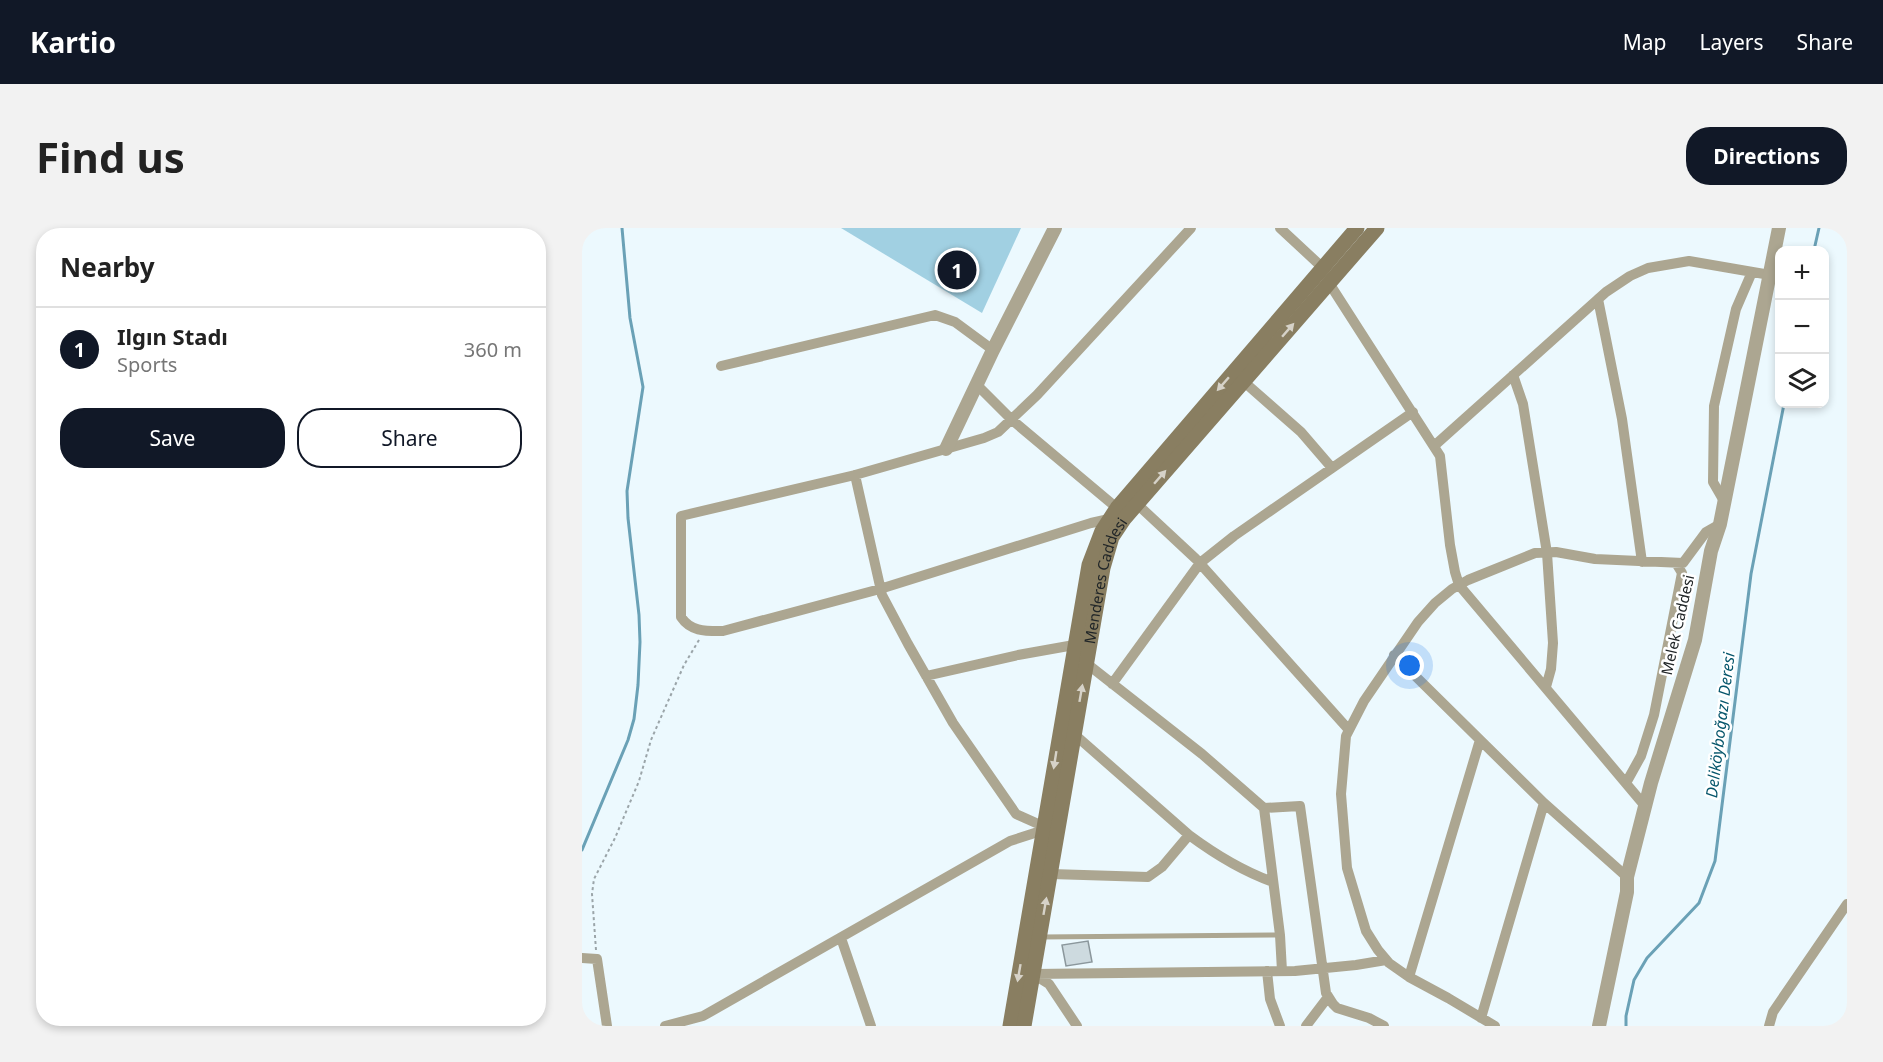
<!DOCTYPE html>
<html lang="en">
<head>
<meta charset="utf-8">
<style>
  :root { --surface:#fff; --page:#f2f2f2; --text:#222; --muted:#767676; --line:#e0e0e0; --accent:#111827 }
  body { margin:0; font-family:"Noto Sans",sans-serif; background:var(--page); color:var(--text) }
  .controls { position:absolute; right:18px; top:18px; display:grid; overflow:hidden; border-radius:12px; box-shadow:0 3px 9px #0003 }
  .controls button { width:54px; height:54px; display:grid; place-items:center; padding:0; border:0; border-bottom:2px solid var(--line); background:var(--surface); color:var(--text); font:30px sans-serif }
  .you { position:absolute; left:828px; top:438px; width:21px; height:21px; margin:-15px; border:4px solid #fff; border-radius:50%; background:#1a73e8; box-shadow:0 0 0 9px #1a73e833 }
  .badge { display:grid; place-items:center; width:39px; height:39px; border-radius:50%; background:var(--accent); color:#fff; font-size:20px; font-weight:700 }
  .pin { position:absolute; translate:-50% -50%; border:3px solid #fff; box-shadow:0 2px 6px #0006 }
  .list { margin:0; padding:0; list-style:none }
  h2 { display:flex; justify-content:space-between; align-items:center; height:78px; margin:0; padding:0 24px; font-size:26px }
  h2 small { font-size:20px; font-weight:400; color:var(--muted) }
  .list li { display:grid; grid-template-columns:39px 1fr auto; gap:18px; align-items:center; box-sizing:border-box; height:84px; padding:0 24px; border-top:2px solid var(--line) }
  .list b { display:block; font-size:22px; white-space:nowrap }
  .list p { margin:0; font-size:20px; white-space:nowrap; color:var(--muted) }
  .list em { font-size:20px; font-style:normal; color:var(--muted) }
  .actions { display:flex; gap:12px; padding:18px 24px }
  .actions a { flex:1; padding:14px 0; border:2px solid var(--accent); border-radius:24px; text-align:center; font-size:21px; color:var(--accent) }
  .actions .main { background:var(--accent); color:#fff }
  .icon { flex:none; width:33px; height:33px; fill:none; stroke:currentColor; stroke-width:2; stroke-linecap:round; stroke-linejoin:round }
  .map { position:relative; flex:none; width:1265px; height:798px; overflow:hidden; border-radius:24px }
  header { display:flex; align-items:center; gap:36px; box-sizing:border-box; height:84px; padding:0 30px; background:var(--accent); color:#fff }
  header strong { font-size:28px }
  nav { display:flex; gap:33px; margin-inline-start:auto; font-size:21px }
  .intro { display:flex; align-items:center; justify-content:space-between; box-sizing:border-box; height:144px; padding:0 36px }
  h1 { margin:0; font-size:42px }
  .button { padding:15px 27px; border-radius:24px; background:var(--accent); color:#fff; font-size:21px; font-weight:700 }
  main { display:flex; gap:36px; padding:0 36px }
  aside { flex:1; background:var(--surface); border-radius:24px; box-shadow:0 3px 9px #0003 }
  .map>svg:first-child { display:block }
  .green { fill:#a1d0e2 }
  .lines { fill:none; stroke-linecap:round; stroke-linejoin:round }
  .stream { stroke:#6aa1b6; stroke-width:3 }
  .building { fill:#cddadf; stroke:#8b979c; stroke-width:1.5 }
  .path { stroke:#9ba5a9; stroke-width:2; stroke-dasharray:3 3; stroke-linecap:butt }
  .service { stroke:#aca691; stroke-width:5 }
  .minor { stroke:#aca691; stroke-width:10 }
  .tertiary { stroke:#aca691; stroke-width:14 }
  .secondary { stroke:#897e61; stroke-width:15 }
  .oneway { fill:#d6d2c8 }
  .labels { text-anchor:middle; stroke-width:5; stroke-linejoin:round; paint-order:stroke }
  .street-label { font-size:15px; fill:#212628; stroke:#fff }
  .water-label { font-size:16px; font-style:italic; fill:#05556b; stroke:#fff }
</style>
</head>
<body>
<header>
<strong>Kartio</strong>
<nav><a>Map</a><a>Layers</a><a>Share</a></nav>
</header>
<div class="intro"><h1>Find us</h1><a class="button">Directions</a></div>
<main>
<aside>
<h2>Nearby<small></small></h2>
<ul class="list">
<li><span class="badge">1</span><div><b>Ilgın Stadı</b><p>Sports</p></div><em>360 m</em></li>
</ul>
<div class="actions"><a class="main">Save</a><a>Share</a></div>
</aside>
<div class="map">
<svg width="1265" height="798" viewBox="0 0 1265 798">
  <rect width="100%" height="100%" fill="#ecf9fe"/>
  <!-- green -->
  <path class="green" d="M259,0H439L400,85Z"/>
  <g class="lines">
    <!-- stream -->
    <path class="stream" d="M1232,22L1237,0
      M0,622L46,512L52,491L56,457L58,414L57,387L46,290L45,263L61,159L48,90L40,0
      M1044,798V788L1052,752L1065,730L1117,675L1133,633L1169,346L1202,176"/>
  </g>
  <!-- building -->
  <path class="building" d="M506,713L510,734L484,738L480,717Z"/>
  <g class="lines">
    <!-- path -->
    <path class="path" d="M14,722L10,666L12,651L33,610L57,553L69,512L102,437L117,412"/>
    <!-- service -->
    <path class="service" d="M459,709L698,707"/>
    <!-- minor -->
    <path class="minor" d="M698,0L741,40L747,55L858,228L868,317L873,344L877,357L1063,578
      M1016,71L1040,191L1060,334
      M139,138L353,87L373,94L411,122
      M931,147L941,176L965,325L971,415L969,441L964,459
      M661,153L719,204L750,240
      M395,157L430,192L535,280
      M852,218L1024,64L1048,48L1066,40L1107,33L1188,47
      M273,247L300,367L326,416L371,495L434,586L463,599
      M1142,273L1131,254L1132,178L1154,81L1170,44
      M555,276L614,331L767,502
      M527,291L509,295L298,361L141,403C124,403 109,404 99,389V288L273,247L402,210L416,204L455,167L609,0
      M812,427L962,575L1045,649
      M504,435L620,526L682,580L698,707L700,743
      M344,448L436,427L492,417
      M530,456L618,335L652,308L831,184
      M492,506L607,607
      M1044,555L1059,528L1072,487L1100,345L1094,335
      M682,580L718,578L744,765L751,776L755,780L787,790L802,798
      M469,646L566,649L580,639L607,607C634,627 660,643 691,654
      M259,710L289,798
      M0,730L15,731L25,798
      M685,743L688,771L698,798
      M451,746L713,743L774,737L804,732
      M451,746L467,756L495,798
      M827,749L898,512
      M899,790L962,575
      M83,798L121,788L428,613L462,602
      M724,798L746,769
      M913,798L866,770L827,749L807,735L796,722L784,703L765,640L759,566L764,508L782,473L836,394L853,375L870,361L886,352L953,325L974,324L1013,331L1101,335L1124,304L1138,296
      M1187,798L1191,784L1265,676"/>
    <!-- tertiary -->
    <path class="tertiary" d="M364,221L411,122L473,0
      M1017,798L1045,664V649L1069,555L1113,412L1129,323L1138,296L1197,0"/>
    <!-- secondary -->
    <g class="secondary">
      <path d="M428,798L507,337L520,303L535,280L775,0"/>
      <path id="s1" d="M442,798L521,340L530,309L542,291L795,0"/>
    </g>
  </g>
  <!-- one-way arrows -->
  <defs><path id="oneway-solid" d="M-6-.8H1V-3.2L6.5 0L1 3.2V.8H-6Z" transform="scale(1.5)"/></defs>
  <g class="oneway">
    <use href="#oneway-solid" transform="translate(706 102) rotate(-49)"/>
    <use href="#oneway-solid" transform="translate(641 156) rotate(131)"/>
    <use href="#oneway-solid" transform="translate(578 249) rotate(-49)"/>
    <use href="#oneway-solid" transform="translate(499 465) rotate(-80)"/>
    <use href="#oneway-solid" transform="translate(473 532) rotate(99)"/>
    <use href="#oneway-solid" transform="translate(463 678) rotate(-80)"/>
    <use href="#oneway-solid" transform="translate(437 745) rotate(100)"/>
  </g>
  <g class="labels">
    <!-- street labels -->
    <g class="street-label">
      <text dy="5" stroke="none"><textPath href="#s1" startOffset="453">Menderes Caddesi</textPath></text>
      <text transform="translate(1096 397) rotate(-77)" y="5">Melek Caddesi</text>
    </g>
    <!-- water labels -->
    <g class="water-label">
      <text transform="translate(1138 497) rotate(-83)" y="6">Deliköyboğazı Deresi</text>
    </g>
  </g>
</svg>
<div class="controls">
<button>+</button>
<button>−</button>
<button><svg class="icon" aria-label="layers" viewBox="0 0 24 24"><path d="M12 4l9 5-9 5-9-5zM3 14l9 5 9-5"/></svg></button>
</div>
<div class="you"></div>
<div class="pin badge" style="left:375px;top:42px">1</div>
</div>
</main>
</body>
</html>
